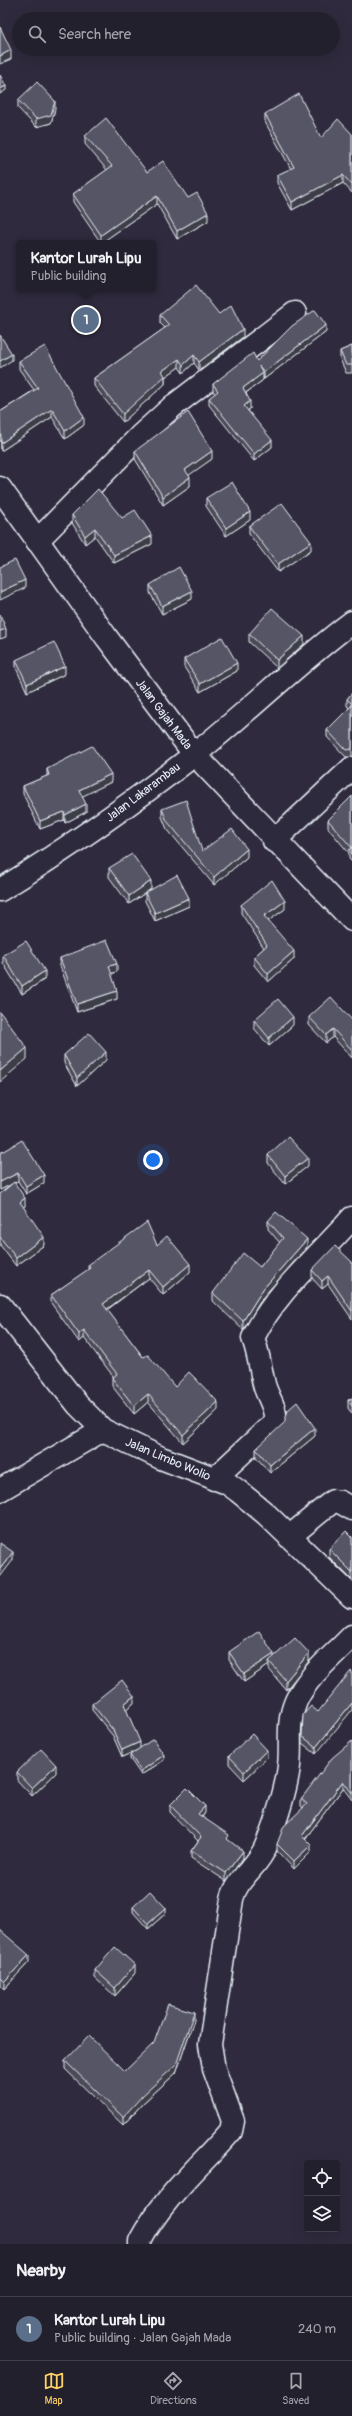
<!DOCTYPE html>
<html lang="en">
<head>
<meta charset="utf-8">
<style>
  :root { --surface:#23202e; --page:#2f2d3a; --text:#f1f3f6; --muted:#a3a3aa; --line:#403e4a; --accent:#ffd166 }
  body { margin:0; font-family:Pangolin,sans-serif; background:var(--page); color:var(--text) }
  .controls { position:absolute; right:12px; bottom:12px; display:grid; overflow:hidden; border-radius:4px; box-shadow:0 4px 16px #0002 }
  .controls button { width:36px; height:36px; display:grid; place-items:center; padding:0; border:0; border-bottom:1px solid var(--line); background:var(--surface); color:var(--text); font:20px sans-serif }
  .you { position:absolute; left:153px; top:1160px; width:14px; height:14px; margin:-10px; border:3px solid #fff; border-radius:50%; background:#1a73e8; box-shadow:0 0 0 6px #1a73e833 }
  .badge { display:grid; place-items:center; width:26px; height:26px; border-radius:50%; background:var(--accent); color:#fff; font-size:13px; font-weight:700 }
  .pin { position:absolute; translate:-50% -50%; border:2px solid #fff; box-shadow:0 1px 4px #0006 }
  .popup { position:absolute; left:16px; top:240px; width:140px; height:52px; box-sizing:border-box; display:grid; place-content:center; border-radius:4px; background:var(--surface); filter:drop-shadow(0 1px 3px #0005); font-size:13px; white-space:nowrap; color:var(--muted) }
  .popup b { font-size:15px; color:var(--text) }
  .popup::after { content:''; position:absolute; left:50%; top:100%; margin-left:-8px; border:8px solid transparent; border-top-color:var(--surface) }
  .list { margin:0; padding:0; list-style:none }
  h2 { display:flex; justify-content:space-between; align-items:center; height:52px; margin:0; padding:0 16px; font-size:17px }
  h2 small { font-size:13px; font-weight:400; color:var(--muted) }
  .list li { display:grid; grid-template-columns:26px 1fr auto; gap:12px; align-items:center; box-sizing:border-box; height:64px; padding:0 16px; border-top:1px solid var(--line) }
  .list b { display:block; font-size:15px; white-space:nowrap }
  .list p { margin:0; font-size:13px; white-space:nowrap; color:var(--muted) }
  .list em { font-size:13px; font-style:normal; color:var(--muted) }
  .icon { flex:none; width:22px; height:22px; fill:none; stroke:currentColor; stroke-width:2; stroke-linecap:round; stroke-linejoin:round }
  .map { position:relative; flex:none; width:352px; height:2244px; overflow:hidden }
  .search { position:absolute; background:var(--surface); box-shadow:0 4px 16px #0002; left:12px; right:12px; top:12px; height:44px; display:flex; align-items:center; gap:10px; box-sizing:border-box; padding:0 14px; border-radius:22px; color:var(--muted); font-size:15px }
  .sheet { height:116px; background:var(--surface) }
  nav { display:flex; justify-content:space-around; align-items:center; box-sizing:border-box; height:56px; border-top:1px solid var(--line); background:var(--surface); font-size:11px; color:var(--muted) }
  nav a { display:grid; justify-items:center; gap:2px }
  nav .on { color:var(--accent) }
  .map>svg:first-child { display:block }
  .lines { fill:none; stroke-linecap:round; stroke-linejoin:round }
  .minor-casing { stroke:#e8f1f8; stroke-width:25 }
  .highway-casing { stroke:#e8f1f8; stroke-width:25 }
  .minor { stroke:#2f2a3d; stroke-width:22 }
  .highway { stroke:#2f2a3d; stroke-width:22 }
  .wall { fill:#4b4957; stroke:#e8f1f8 }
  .shaded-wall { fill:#3d3c47; stroke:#e8f1f8 }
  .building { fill:#575565; stroke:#e8f1f8 }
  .labels { text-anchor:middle; stroke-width:3.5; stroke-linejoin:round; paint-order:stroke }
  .street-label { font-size:12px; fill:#e8f1f8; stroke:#2f2a3d }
</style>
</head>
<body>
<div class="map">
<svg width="352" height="2244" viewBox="0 0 352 2244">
  <rect width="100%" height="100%" fill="#2f2a3d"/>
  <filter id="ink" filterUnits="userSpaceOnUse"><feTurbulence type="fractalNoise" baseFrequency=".025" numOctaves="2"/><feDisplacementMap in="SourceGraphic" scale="8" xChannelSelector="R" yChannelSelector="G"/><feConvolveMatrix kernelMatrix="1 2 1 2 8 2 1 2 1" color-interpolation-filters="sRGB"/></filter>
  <g filter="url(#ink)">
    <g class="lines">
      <defs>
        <path id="minor" d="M37,541L141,435L172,407L295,313
          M274,841L352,768
          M0,890C67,849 132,803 194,755C248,712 297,663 352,622
          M0,1305L78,1405L103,1430L161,1458L227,1483L238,1491L266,1514L352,1597
          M214,1479L275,1422C277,1407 267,1397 264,1384C260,1368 259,1354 253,1338C275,1292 319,1256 352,1218
          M0,1490L103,1430
          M289,1537L333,1501L340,1502L352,1509
          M140,2244V2241C164,2196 199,2168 231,2131L233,2121L214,2069L210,2044L232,1899C237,1877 258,1867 266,1846C275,1823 284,1797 288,1773C293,1748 285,1726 296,1701C307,1676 333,1656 352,1636"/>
        <path id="highway" d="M0,488L107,638L194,754L352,920"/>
      </defs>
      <!-- minor casing -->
      <use href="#minor" class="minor-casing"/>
      <!-- highway casing -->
      <use href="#highway" class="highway-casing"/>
      <!-- minor -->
      <use href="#minor" class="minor"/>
      <!-- highway -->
      <use href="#highway" class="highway"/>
    </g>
    <!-- wall -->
    <path class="wall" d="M18,100L55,109L51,123L36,127L18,108Z
      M265,114L321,138L352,134V193L343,183L292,210L277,183V175L291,169L265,122Z
      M85,136L147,172L188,198L208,221L177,239L157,204L101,243L73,202V194L107,170L85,144Z
      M219,314L243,337L199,370L194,363L183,373L179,367L165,377V384L123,422L94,386V378L165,328L160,323V315Z
      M326,332L264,379L263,377V380L246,393L250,409L248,410L272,447L254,461L209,405V398L215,394L213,391V384L257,361Z
      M352,346V373H346L340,359V351Z
      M19,361L84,425L65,439L52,417L1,451L0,412L34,390L19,369Z
      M135,451L212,459L188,475L190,486L163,505L135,459Z
      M206,498L250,520L226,536L206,506Z
      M72,515L122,518L152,544L114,563L95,536L85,544L72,523Z
      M249,526L311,550L278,572L249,534Z
      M150,585L192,599L162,614L150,593Z
      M249,634L304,644L277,668L249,642Z
      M184,659L237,671L200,692L184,667Z
      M16,660L65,674L27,692L16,668Z
      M352,693V757H346L327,737V730L349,708L347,706V699Z
      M47,769L111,782L82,796L86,812L65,823L64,820L40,829L23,794V786L47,776Z
      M352,796V862L349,859V853L328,828V820Z
      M162,809L202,851L247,857L214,885L167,829L162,817Z
      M109,868L151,889L129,904L109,877Z
      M145,893L189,906L155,921L145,901Z
      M241,905L285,909L268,921L294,959L268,982L254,965V957L264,948L241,913Z
      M3,955L45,979L22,994L3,963Z
      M60,958L117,972L111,974L117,999L77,1012L60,966Z
      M309,1017L352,1020V1058L333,1037L326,1043L309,1025Z
      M254,1020L293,1025L269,1046L254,1028Z
      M64,1055L106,1060L77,1086L64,1063Z
      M0,1153L44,1183L26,1194L18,1181L15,1183L25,1206L23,1207L44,1245L16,1266L0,1245V1194L11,1184L0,1190Z
      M268,1155L308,1166L285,1184L268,1163Z
      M268,1221L307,1247L263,1297L243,1330L213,1301V1293L260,1267L280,1243L268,1229Z
      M157,1245L190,1272L163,1295L149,1278L107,1310L143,1357L175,1387L218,1410L183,1443L148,1402L134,1414L112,1386V1378L113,1376L84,1338L79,1342L51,1303V1295L88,1270V1265Z
      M352,1262V1319L328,1284L322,1289L312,1278V1270Z
      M352,1398V1414L348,1408V1400Z
      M315,1436L270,1473L256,1457V1449Z
      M352,1537V1580L329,1557V1549Z
      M229,1652L274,1656L309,1661L286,1690L269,1669V1665L244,1682L229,1660Z
      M134,1703L126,1709L140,1748L164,1760L141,1775L130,1759V1755L136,1751L122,1757L113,1736L92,1710V1704Z
      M318,1712L316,1754L302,1743V1736Z
      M352,1741V1800L343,1788L305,1839L311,1852L294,1869L277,1851V1844L303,1808L301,1806V1799Z
      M229,1756L267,1758L244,1780L229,1764Z
      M17,1772L56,1773L32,1796L17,1780Z
      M170,1805L205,1813L202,1817L229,1841L243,1858L226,1881L191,1858V1851L198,1841L170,1812Z
      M133,1907L166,1913L148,1929L133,1912Z
      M0,1930L29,1962L4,1989L0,1985Z
      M95,1970L135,1973L115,1996L95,1978Z
      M194,2020L176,2073L143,2103L123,2125L65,2069V2061L125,2071Z"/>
    <!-- shaded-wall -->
    <path class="shaded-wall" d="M11,50V59L0,64V56Z
      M6,86V90L0,94V89Z
      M55,101V109L51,123L36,127V119Z
      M343,175V183L292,210V202Z
      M157,196V204L101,243V235Z
      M208,213V221L177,239V231Z
      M326,325V332L264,379V372Z
      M243,329V337L199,370V362Z
      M12,354V360L0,368V361Z
      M194,355V363L183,373V365Z
      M179,359V367L165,377V384L123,422V414L162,371Z
      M263,373V380L243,395V388Z
      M250,401V409L244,413V406Z
      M52,409V417L1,451V443Z
      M84,417V425L65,439V431Z
      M272,440V447L254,461V454Z
      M212,451V459L185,478V470Z
      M190,477V486L163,505V497Z
      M250,512V520L226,536V528Z
      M95,528V536L85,544V536Z
      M152,536V544L114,563V555Z
      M311,542V550L278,572V564Z
      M25,580V588L0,600V592Z
      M192,591V599L162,614V606Z
      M6,629V637L0,639V631Z
      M304,636V644L277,668V660Z
      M237,663V671L200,692V684Z
      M65,666V674L27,692V684Z
      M111,774V782L79,798V790Z
      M86,804V812L65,823V815Z
      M64,812V820L40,829V821Z
      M247,849V857L214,885V877Z
      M151,881V889L129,904V896Z
      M189,898V906L155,921V913Z
      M285,901V909L264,924V916Z
      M294,951V959L268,982V974Z
      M117,964V972L109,974V966Z
      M45,971V979L22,994V986Z
      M117,991V999L77,1012V1004Z
      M293,1017V1025L269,1046V1038Z
      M333,1029V1037L326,1043V1035Z
      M27,1048V1059L0,1082V1071Z
      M106,1052V1060L77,1086V1078Z
      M308,1158V1166L285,1184V1176Z
      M18,1173V1181L0,1190V1182Z
      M44,1175V1183L26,1194V1186Z
      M25,1198V1206L20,1210V1202Z
      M44,1237V1245L16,1266V1258Z
      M307,1239V1247L263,1297L243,1330V1321L263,1289Z
      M190,1264V1272L163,1295V1287Z
      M149,1270V1278L103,1312V1304Z
      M328,1276V1284L322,1289V1281Z
      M84,1330V1338L79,1342V1334Z
      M148,1394V1402L134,1414V1406Z
      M218,1402V1410L183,1443V1435Z
      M315,1428V1436L270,1473V1465Z
      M13,1552V1560L0,1577V1569Z
      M309,1653V1661L286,1690V1681Z
      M274,1654V1662L269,1661V1665L244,1682V1674Z
      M134,1696V1703L124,1711V1704Z
      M352,1703V1710L316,1754V1747Z
      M140,1742V1749L122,1757V1750Z
      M267,1750V1758L244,1780V1772Z
      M164,1755V1760L141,1775V1771Z
      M56,1765V1773L32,1796V1788Z
      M343,1781V1788L302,1843V1836Z
      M205,1806V1813L198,1821V1814Z
      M311,1845V1852L294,1869V1861Z
      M243,1851V1858L226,1881V1873Z
      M166,1908V1913L148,1929V1924Z
      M29,1955V1962L4,1989V1982Z
      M135,1965V1973L115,1996V1988Z
      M194,2012V2020L176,2073L143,2103L123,2125V2117Z"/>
    <!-- building -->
    <path class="building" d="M0,27L11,50L0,56Z
      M0,75L6,86L0,89Z
      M37,82L55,101L51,115L36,119L18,100Z
      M299,94L321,138L338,119L352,134V185L343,175L292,202L277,175L294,167L265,114Z
      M106,118L147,172L163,161L188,198L197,193L208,213L177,231L157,196L101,235L73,194L112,166L85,136Z
      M196,285L219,314L231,305L243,329L199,362L194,355L183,365L179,359L162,371L165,376L123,414L94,378L169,325L160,315Z
      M315,310L326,325L264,372L259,366L263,373L243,388L250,401L244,406L272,440L254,454L209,398L218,391L213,384L253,353L257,361L292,326Z
      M0,335L12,354L0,361Z
      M45,346L84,417L65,431L52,409L1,443L0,412L38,388L19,361Z
      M352,346V365H346L340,351Z
      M188,412L212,451L185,470L190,477L163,497L135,451Z
      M232,482L250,512L226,528L206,498Z
      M98,489L122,518L135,510L152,536L114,555L95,528L85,536L72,515Z
      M282,503L311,542L278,564L249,526Z
      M15,560L25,580L0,592V567Z
      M179,567L192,591L162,606L150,585Z
      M272,608L304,636L277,660L249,634Z
      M0,614L6,629L0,631Z
      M222,637L237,663L200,684L184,659Z
      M54,642L65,666L27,684L16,660Z
      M352,693V704L347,699Z
      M352,705V749L346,750L327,730Z
      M92,746L111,774L79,790L86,804L65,815L64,812L40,821L23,786L49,775L47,769Z
      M352,796V854L349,850L352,848L328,820Z
      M186,800L202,851L232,829L247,849L214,877L167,821L162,809Z
      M132,854L151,881L129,896L109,868Z
      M177,875L189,898L155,913L145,893Z
      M272,880L285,901L264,916L294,951L268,974L254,957L267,945L241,905Z
      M107,940L117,964L109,966L117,991L77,1004L60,958Z
      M26,941L45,971L22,986L3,955Z
      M331,997L352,1020V1050L333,1029L326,1035L309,1017Z
      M278,999L293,1017L269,1038L254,1020Z
      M0,1012L27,1048L0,1071Z
      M89,1033L106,1052L77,1078L64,1055Z
      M288,1137L308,1158L285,1176L268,1155Z
      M22,1140L44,1175L26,1186L18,1173L0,1182V1153Z
      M14,1182L25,1198L20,1202L44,1237L16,1258L0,1237V1194Z
      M276,1212L307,1239L263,1289L243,1321L213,1293L243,1253L260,1267L283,1238L268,1221Z
      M147,1222L157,1245L167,1236L190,1264L163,1287L149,1270L103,1304L143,1357L148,1355L175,1387L189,1372L218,1402L183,1435L148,1394L134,1406L112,1378L117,1374L84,1330L79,1334L51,1295L90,1268L88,1265Z
      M335,1246L352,1262V1311L328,1276L322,1281L312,1270Z
      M352,1398V1406L348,1400Z
      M297,1402L315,1428L270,1465L256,1449L284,1423L288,1410Z
      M346,1531L352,1537V1572L329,1549Z
      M0,1543L13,1552L0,1569Z
      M259,1631L274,1654L244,1674L229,1652Z
      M295,1638L309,1653L286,1681L269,1661Z
      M351,1671L352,1672V1703L316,1747L302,1736L303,1715L311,1706L318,1712Z
      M122,1680L134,1696L124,1704L140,1742L122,1750L113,1730L92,1704Z
      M252,1734L267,1750L244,1772L229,1756Z
      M153,1739L164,1755L141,1771L130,1755Z
      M352,1741V1793L343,1781L302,1836L311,1845L294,1861L277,1844L284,1826L307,1804L301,1799L332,1758Z
      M41,1749L56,1765L32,1788L17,1772Z
      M187,1788L205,1806L198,1814L229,1835L227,1839L243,1851L226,1873L191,1851L201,1837L170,1805Z
      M150,1891L166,1908L148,1924L133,1907Z
      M0,1930L29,1955L4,1982L0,1978Z
      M115,1947L135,1965L115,1988L95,1970Z
      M168,2004L194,2012L176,2065L143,2095L123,2117L65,2061L89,2036L125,2071L154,2043Z"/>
  </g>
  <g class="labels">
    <!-- street labels -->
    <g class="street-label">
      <text transform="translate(164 714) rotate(53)" y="4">Jalan Gajah Mada</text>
      <text transform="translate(143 792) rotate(-37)" y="4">Jalan Lakarambau</text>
      <text transform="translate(168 1459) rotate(23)" y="4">Jalan Limbo Wolio</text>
    </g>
  </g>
</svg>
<div class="controls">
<button><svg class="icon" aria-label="locate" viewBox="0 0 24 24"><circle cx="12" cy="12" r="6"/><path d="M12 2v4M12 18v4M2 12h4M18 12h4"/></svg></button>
<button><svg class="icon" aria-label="layers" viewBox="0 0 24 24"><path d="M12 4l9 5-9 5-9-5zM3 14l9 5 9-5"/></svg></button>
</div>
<div class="you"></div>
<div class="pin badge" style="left:86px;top:320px;background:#5c6f8a">1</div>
<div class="popup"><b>Kantor Lurah Lipu</b>Public building</div>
<div class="search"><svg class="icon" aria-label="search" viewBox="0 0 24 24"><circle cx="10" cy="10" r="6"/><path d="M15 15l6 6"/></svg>Search here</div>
</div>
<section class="sheet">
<h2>Nearby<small></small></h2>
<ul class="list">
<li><span class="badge" style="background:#5c6f8a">1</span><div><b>Kantor Lurah Lipu</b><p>Public building · Jalan Gajah Mada</p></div><em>240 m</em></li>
</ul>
</section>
<nav>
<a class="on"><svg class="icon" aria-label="map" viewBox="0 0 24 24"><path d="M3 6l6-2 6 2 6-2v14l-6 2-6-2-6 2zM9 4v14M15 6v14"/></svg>Map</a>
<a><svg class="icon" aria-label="directions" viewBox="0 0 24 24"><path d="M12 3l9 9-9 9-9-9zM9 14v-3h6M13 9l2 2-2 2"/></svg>Directions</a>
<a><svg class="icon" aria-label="saved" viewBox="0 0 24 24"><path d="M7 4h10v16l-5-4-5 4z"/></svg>Saved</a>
</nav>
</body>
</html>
